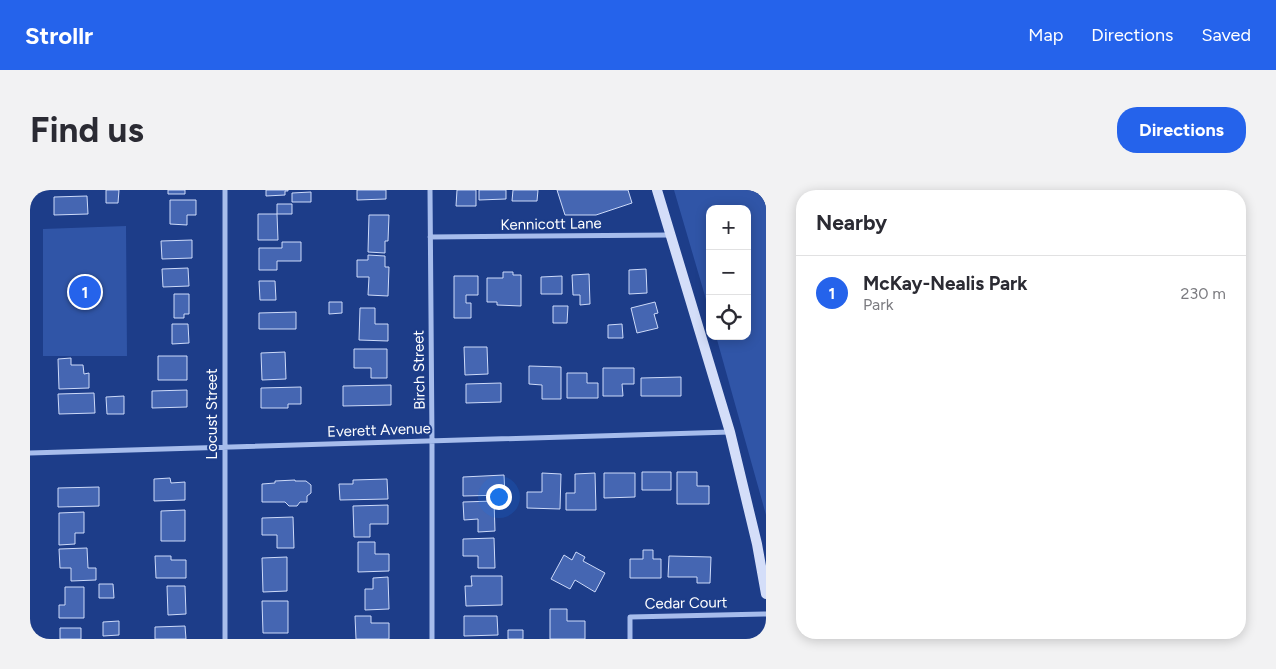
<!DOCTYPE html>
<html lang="en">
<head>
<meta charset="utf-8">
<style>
  :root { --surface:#fff; --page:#f2f2f3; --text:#2b2b33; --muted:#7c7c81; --line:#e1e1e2; --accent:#2563eb }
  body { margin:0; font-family:Figtree,sans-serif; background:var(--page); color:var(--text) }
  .controls { position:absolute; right:15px; top:15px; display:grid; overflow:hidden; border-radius:10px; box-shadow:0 2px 12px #0003 }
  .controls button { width:45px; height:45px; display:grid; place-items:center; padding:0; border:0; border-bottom:1px solid var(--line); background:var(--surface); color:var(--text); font:25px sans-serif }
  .you { position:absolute; left:468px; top:306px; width:18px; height:18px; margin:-12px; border:4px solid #fff; border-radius:50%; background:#1a73e8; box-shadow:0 0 0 8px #1a73e833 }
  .badge { display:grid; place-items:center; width:32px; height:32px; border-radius:50%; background:var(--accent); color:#fff; font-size:16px; font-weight:700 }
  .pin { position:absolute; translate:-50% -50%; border:2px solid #fff; box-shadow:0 1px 5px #0006 }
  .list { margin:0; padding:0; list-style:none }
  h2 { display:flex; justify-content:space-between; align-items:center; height:65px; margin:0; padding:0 20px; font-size:21px }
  h2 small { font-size:16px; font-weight:400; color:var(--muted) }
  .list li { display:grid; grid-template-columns:32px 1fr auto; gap:15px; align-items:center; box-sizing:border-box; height:75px; padding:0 20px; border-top:1px solid var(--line) }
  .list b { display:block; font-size:19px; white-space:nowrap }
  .list p { margin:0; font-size:16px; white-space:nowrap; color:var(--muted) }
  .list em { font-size:16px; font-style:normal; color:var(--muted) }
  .icon { flex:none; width:28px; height:28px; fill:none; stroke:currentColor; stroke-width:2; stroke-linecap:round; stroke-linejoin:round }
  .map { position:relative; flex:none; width:736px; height:449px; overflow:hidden; border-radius:20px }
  header { display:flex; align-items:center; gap:30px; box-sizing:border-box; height:70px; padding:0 25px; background:var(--accent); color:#fff }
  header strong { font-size:24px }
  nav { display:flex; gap:28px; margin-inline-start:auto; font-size:18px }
  .intro { display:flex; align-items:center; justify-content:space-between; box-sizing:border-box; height:120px; padding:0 30px }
  h1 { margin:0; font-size:35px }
  .button { padding:12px 22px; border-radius:20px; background:var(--accent); color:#fff; font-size:18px; font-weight:700 }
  main { display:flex; gap:30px; padding:0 30px }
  aside { flex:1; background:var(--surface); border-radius:20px; box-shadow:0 2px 12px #0003 }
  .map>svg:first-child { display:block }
  .green { fill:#3055a7 }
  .building { fill:#4566b2; stroke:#cddaf9 }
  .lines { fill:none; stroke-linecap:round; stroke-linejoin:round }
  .street { stroke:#a7bdec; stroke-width:5 }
  .secondary { stroke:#d4def9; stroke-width:10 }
  .labels { text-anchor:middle; stroke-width:4; stroke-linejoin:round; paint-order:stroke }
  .street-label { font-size:15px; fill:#fff; stroke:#1d3d89 }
</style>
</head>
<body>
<header>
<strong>Strollr</strong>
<nav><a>Map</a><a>Directions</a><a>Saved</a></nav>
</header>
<div class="intro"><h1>Find us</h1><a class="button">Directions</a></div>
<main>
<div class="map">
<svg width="736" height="449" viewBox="0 0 736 449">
  <rect width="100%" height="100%" fill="#1d3d89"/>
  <!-- green -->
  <path class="green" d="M644,0H736V325L686,146H717V19H680V123Z
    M96,36L97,166H13V39Z"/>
  <!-- building -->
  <path class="building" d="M76,0H89L88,13H76Z
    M138,0H155V4H138Z
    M236,0H258V1H255V5L236,6Z
    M327,0H356V9L327,10Z
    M427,0H446V16H426Z
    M449,0H476V9L449,10Z
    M483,0H508L507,11H482Z
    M527,0H598L602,13L566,25H535Z
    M281,2V12H262V3Z
    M57,6L58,24L24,25V7Z
    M140,10H166V25H157V35L140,34Z
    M247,14H262V24H247Z
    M228,24H247L248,50H228Z
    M339,25H359L358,51H355V63L338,62Z
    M162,50V68L132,69L131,51Z
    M252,52H271V71H247V80H229V58H252Z
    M338,65L355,66V77H359L358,106L338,105L339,87H327V70H338Z
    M158,78L159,96L133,97L132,79Z
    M616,79L617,103L599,104V80Z
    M473,82H483V85H491V116L467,115V112H457V88H473Z
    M559,84L560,114L550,115V105H543L542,85Z
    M424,86H448V105H436V113H441V128H424Z
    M532,86V104H511V87Z
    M229,91H245L246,110H230Z
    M144,104H159V124H154V128H144Z
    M299,112H312V123L299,124Z
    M625,112L628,123L624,124L628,138L607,143L601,118Z
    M523,116H538L537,133H523Z
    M330,118H345V134H358V151L329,150Z
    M266,122V139H229V123Z
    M142,134H158L159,153L142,154Z
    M592,134L593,148H578V135Z
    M434,157H457L458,184L435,185Z
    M324,159H357V188H341V178H324Z
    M255,162L256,189L232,190L231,163Z
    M128,166H157V190H128Z
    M41,168V175H53L54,184L59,183V198L29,199L28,169Z
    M499,176L531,177V209H512V195L499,194Z
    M573,178H604V194H592L593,206H573Z
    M537,183H557V193H568V208H537Z
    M651,187V206H611V188Z
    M471,193V212L436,213V194Z
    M361,195V215L313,216V196Z
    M271,197V214H258V218H231V198Z
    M157,200V217L122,218V201Z
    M64,203L65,223L29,224L28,204Z
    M94,206V224H77L76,207Z
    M612,282H641V300H612Z
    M647,282H667V296H679V314H647Z
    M512,283L531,284L530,319L497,318V302H512Z
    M565,283L566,320H536V303H545V284Z
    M574,283H605V307L574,308Z
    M474,285L475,305L433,306V287Z
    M140,288L141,293L155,292V310L124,311V289Z
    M357,289L358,309L310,310L309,294H323V290Z
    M265,290V291H276L281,295V303L277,306V312H270L267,316H259L255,312H232V294L245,293V291Z
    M69,297V316L28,317V298Z
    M464,311L465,341L448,342V329L434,330L433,312Z
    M358,315V334H340V347H324L323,316Z
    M155,320V351H131V321Z
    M54,322V343H45V354L29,355V323Z
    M263,327L264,358H247V345H232V328Z
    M464,348L465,378H448V366H433V349Z
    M328,352H345V364H359V381L328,382Z
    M57,358L58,378H66V390L41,391V378H30L29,359Z
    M613,360H623V369H631V388H600V369H613Z
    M546,362L555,367L553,371L575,383L565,402L545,390L540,399L521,389L534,365L542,370Z
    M125,366H141V370H156V388H126Z
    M639,366L681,367L680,393H667V387H638Z
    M257,367V401L233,402L232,368Z
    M441,386H472V415L436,416L435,396H442Z
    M358,387L359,419L335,420V399H343V388Z
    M69,394H83L84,408H69Z
    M137,396H155L156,424L138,425Z
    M35,397H54V428H29V415H35Z
    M232,411H258V443H233Z
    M520,419H537V431H555V449H520Z
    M325,426H341V433H359V449H326Z
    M434,426H467L468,445L434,446Z
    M89,431V445L73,446V432Z
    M155,436L156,449H125V437Z
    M30,438H51V449H30Z
    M478,440H493V449H478Z"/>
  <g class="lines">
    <!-- street -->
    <path class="street" d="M195,0V449
      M400,0L402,251V449
      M400,47L641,45
      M0,263L700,242
      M600,449V427L736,424"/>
    <!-- secondary -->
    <path class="secondary" d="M627,0L700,242L727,354L736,404"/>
  </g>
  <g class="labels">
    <!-- street labels -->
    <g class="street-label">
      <text transform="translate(521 34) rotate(-1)" y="5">Kennicott Lane</text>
      <text transform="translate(389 180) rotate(-91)" y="5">Birch Street</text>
      <text transform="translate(182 224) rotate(-90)" y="5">Locust Street</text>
      <text transform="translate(349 240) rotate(-2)" y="5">Everett Avenue</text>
      <text transform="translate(656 413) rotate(-1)" y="5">Cedar Court</text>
    </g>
  </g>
</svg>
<div class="controls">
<button>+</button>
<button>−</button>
<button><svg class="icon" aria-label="locate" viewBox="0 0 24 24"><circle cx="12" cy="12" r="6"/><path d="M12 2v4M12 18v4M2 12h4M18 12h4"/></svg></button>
</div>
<div class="you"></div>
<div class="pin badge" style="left:55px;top:102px">1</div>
</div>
<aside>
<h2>Nearby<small></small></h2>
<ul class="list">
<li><span class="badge">1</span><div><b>McKay-Nealis Park</b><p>Park</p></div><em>230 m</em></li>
</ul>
</aside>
</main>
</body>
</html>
